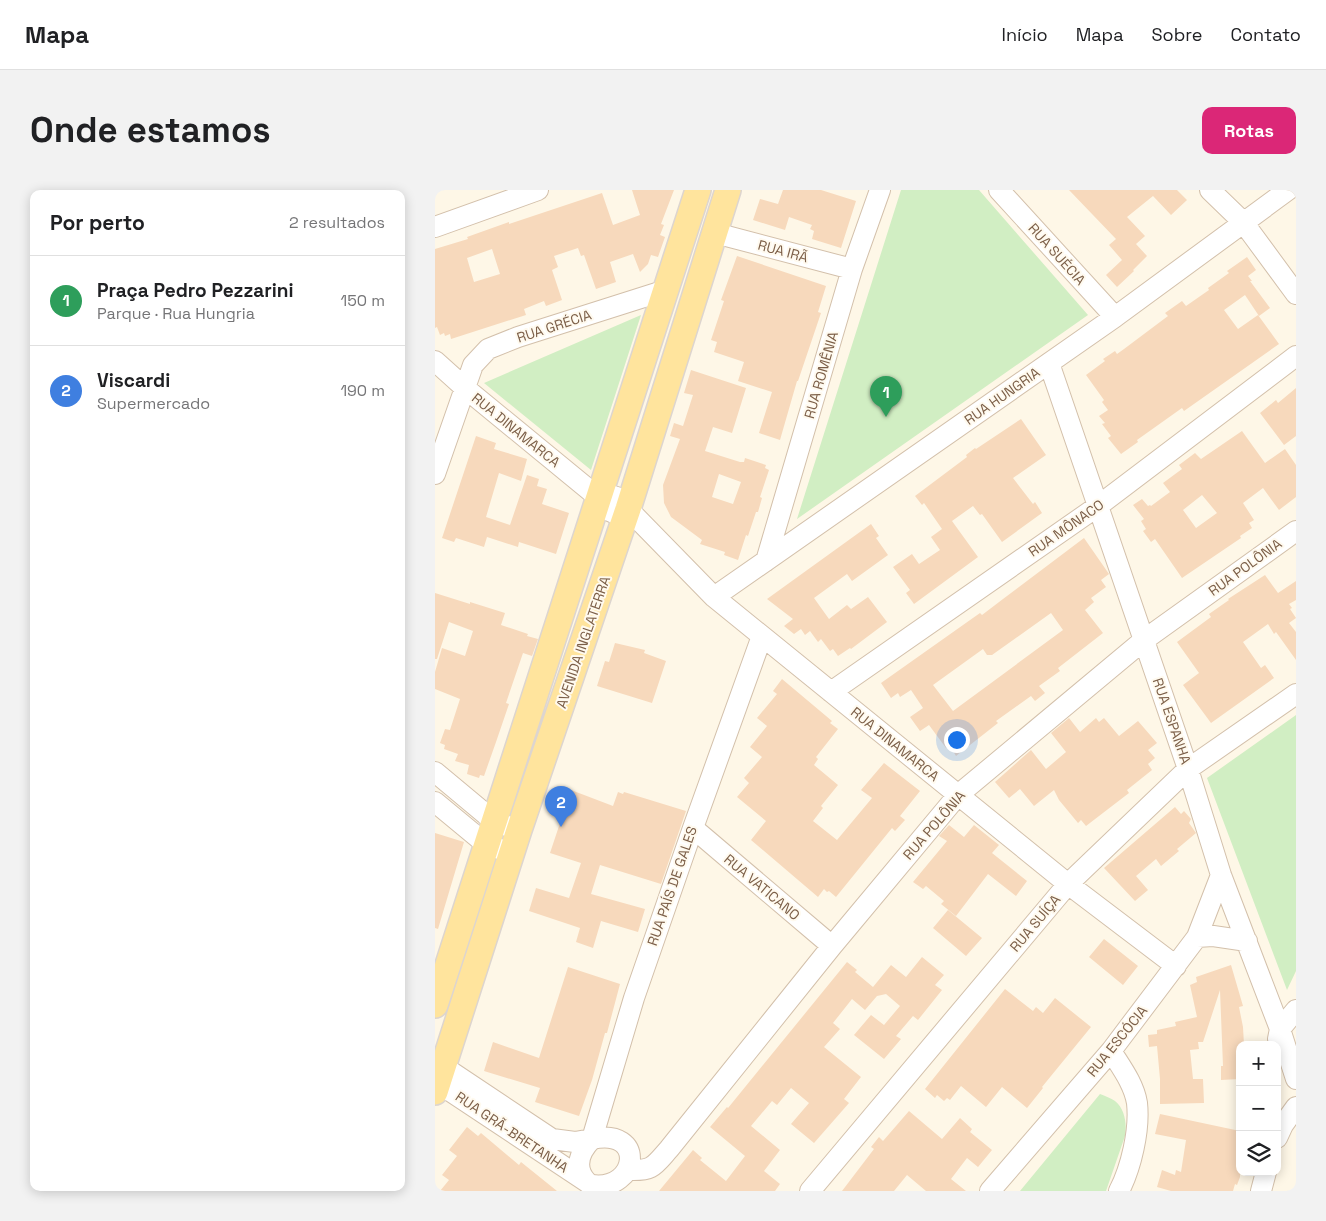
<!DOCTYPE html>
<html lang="pt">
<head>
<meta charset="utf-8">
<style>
  :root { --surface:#fff; --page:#f2f2f2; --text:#202124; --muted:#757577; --line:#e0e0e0; --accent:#db2777 }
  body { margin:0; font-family:"Space Grotesk",sans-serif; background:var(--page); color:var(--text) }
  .controls { position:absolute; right:15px; bottom:15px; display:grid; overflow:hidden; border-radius:10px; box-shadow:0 2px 12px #0003 }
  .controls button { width:45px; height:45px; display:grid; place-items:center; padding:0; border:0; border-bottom:1px solid var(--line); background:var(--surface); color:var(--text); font:25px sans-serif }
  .you { position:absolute; left:521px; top:549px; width:18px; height:18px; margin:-12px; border:4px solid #fff; border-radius:50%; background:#1a73e8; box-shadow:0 0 0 8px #1a73e833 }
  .badge { display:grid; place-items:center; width:32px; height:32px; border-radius:50%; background:var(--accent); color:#fff; font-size:16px; font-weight:700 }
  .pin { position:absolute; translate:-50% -41px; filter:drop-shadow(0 1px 2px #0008) }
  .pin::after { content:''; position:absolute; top:26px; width:18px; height:15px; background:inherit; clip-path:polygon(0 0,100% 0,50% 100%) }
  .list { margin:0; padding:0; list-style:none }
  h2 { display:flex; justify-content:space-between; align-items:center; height:65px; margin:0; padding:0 20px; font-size:21px }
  h2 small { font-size:16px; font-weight:400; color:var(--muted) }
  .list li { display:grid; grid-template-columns:32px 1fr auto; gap:15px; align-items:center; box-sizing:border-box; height:90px; padding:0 20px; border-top:1px solid var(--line) }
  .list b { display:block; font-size:19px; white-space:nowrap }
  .list p { margin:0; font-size:16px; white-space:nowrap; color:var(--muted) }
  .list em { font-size:16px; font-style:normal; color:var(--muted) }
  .icon { flex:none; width:28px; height:28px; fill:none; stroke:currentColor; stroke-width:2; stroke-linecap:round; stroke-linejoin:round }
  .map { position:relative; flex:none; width:861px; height:1001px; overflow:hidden; border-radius:10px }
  header { display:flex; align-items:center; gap:30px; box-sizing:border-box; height:70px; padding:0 25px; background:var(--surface); border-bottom:1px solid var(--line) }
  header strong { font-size:24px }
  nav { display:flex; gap:28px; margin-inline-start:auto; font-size:18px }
  .intro { display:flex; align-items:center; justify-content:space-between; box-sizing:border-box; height:120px; padding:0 30px }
  h1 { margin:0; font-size:35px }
  .button { padding:12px 22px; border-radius:10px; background:var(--accent); color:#fff; font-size:18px; font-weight:700 }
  main { display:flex; gap:30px; padding:0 30px }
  aside { flex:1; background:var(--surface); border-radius:10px; box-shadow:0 2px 12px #0003 }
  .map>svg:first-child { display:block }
  .green { fill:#d1eec3 }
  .building { fill:#f7d9bc; fill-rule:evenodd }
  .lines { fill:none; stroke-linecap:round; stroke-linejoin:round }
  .minor-casing { stroke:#d3c0ab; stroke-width:22 }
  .major-casing { stroke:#ddd5cf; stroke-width:28 }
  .minor { stroke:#fff; stroke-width:20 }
  .major { stroke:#ffe49d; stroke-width:25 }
  .labels { text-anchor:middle; stroke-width:4; stroke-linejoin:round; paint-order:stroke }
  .street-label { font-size:14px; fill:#7c5f48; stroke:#fffaef }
</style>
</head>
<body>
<header>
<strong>Mapa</strong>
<nav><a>Início</a><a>Mapa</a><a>Sobre</a><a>Contato</a></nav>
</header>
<div class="intro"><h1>Onde estamos</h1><a class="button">Rotas</a></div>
<main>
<aside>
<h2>Por perto<small>2 resultados</small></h2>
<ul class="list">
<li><span class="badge" style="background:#2e9e5b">1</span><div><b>Praça Pedro Pezzarini</b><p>Parque · Rua Hungria</p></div><em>150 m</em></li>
<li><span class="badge" style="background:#3f7fe0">2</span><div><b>Viscardi</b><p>Supermercado</p></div><em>190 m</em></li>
</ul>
</aside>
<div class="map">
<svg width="861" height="1001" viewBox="0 0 861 1001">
  <rect width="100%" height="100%" fill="#fef7e7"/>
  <!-- green -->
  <path class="green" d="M466,0H544L653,125L362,329Z
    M206,125L156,280L49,193Z
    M861,525V781L852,800L772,588Z
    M665,904C670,906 676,908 680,911C690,919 692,934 690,946L671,1001H585Z"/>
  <!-- building -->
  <path class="building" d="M197,0H239L226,34L229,35L225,45L230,47L223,67L216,65L213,74L205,82L198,64L175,72L181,92L161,99L149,65L146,66L143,58L119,66L123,77L117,80L127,110L111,116L109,111L89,119L91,125L16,149L15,144L10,146L9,143L5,145L2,137L0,138V59L33,49L32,47L74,32V34L167,3L178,35L205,25ZM57,59L65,84L39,92L32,68Z
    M348,0H386L421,11L406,58L377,49L379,41L375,39L377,35L354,27L350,40L318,30L325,9L343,14Z
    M634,0H742L752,10L736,25L718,6L692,27L710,46L701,54L712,66L698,80L699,81L682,97L671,85L687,70L674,55L681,49Z
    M302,66L391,96L383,122L386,123L363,191H362L345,250L324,243L337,202L303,191L309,172L279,162L282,152L276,150L289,111L286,110Z
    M812,67L821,80L813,86L817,91H815L835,118L824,126L810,105L789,120L803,139L823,125L844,154L749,221L747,218L702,250L703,252L686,264L673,248L676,246L667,234L670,233L664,226L673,220L667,212L669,210L651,185L670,171L668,169L680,161L682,164L689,159L733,126L730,123L747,111L751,116L774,100L773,98L794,83L792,81Z
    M256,180L311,198L297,243L278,237L270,261L305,272H309L310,268L331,275L330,278L334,280L325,307L327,308L323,322H321L313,346L311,345L303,370L289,365L290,362L265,354L267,350L236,327L229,313L228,295L245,249L235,246L239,233L248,236L249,233L258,205L249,203ZM284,284L306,292L298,314L277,307Z
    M861,198V246L849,255L825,223L841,210L843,213Z
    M586,229L611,265L578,288L598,314L600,312L607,323L567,352L547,324L545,325L538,316L517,331L543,367L479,414L471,403L475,400L458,377L477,364L484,374L505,360L496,347L507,339L489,313L487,315L480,306L532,267L531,265L540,258L541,259Z
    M807,241L830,273L850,259L861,275V307L844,320L828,298L808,313L819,330L814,333L817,338L805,346L806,348L747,388L720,349L716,352L708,341L711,339L706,331L709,329L698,315L707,309L713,316L715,315L716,316L735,302L728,293L747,279L744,275L760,263L766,269ZM767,305L782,323L761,338L748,320Z
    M41,246L61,253L59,259L92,269L86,291L64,283L51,327L75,335L92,285L104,289L102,296L112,299L107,314L134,323L121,364L84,352L83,357L52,347L49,357L21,348L19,352L7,348Z
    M436,334L444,346L441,348L453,365L417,391L412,384L379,408L394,429L412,415L416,419L433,407L452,432L416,459L415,458L403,466L398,459L395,461L386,449L383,452L375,441L370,445L366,439L359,444L349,436L358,429L332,409Z
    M649,348L674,384L666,390L671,397L656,408L659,412L650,420L668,443L623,478L625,481L604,496L610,503L600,511L596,506L561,531L563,533L521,566L515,556L511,558L494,535L485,541L475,527L488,518L476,500L465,507L463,503L456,508L446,493L545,423L547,425L568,409ZM616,423L628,440L518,521L498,495L548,459L552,465H557Z
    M830,385L843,403L861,391V410L854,414L857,418L855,419L861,428L854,433L861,442V470L841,442L839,444L833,434L808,452L826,478L830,475L839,488L776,533L748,495L764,483L742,452L776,427L774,424L794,410L793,409Z
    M0,403L35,414V412L70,423L66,435L93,444L92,446L103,449L97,466L88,463L71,513L74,514L61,552L49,586L45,585L44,588L32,584L34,575L20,571L23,564L9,559L10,555L5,553L10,539L15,540L25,509L0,499V482L7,458L30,466L38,441L14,432L2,469H0Z
    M180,453L210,460L209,463L231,471L217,513L162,496L170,471L174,472Z
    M347,489L397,531L395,533L403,539L381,567L383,569L379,575L403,595L386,616L388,618L378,631L402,650L437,608L426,600L449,573L485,601L465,626L470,630L460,641L457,638L401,707L394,701L392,702L389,699L383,707L316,650L331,631L302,607L314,593L309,588L327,567L315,557L332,536L322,528L342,504L338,501Z
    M634,528L645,542L661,528L664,532L669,528L684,546L703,531L722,553L713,560L720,568L713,574L717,580L692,600L694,603L651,636L646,630L643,633L624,610L619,600L599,616L585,599L574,608L560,592L596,560L611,579L631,562L616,543Z
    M136,600L178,616L183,602L188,604L189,602L251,621L226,694L165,675L156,704L210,719L203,742L166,731L158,758L141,752L145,738L94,721L101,698L134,708L146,673L115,663Z
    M740,617L746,624L749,621L756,629L754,633L761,643L742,659L744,661L726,676L721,669L701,686L713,700L700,711L669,678Z
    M514,635L529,647L539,635L564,655L557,663L592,691L581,706L553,684L521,726L506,714L509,711L491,696L488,699L478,692L512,651L504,646Z
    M0,643L29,652L3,739L0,738Z
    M513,720L547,748L531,766L498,738Z
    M669,749L703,776L688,795L654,767Z
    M487,767L509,785L500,795L507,800L483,830L478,826L461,846L466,849L449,869L419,845L436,825L449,835L465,816L451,804L442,806L430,820L417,809L398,833L405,839L389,857L426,887L409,909L414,913L379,953L356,934L374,913L356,898L342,915L337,911L316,936L345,960L329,981L345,994L340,1001H224L258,960L267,968L265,970L291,991L310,966L275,937L292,917L293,918L412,772L422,780L420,782L438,797L456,775L471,787Z
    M796,775L808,816L804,817L808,837L809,855H805V889L786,890V876H788L785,800L768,852H763L764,859L755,860L758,889H768L769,913L725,914V889L722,856L714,857L713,845L722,844V840L741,836L740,832L762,827L755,795L762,792L761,787Z
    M133,777L185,794L172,843H170L157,890L144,926L100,912L105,898L49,881L58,852L104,868Z
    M570,799L598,821L601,817L608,823L620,808L656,837L607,897L608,898L592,918L567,897L551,917L526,896L515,910L512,908L509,911L502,905L500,908L490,899Z
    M474,921L507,949L525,928L537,939L535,942L557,960L543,977L532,968L516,989L531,1001H491L472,985L459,1001H407L439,959L436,957L444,947L448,951Z
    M725,924L805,941V987L802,995L800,994L798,1001H736L722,997L727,980L740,985L741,980L746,982L751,950L720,944Z
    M32,937L43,946L46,943L84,975L86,972L122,1001H5L14,990L7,985L22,966L14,960Z"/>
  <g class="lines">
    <defs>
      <path id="minor" d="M564,0L680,127
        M775,0L808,32L861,104
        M0,37L103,0
        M280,43L417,79
        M0,171L30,198L164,308C168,317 172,321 182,324L193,319
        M614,173L753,579L786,685L845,839L861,889
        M0,284L38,175L53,159L83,147L231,100
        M164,308C174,302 189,307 193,319L279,407L633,694L741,776
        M331,371L417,79L445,0
        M279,407L680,127L853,0
        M396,502L663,316L861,166
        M0,582L60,632L84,640
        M0,612L52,655L77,663
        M258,638L397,756
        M762,747L778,746L812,751
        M843,849L845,839L861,820
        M676,861C686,877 699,894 702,913C705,940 696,978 684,1001
        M0,871L117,949L140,952L157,949L199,808L258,638L327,446
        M0,891L152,992
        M842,948L848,935L861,917
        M194,980C218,981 219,976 234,959L397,756L523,605L709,450L861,341
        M157,995C204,1001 211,937 157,949C145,961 138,978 152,992C156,995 161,998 165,1001
        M375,1001L633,694L753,579L861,504
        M555,1001L676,861L762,747L786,685
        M826,1001L831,982"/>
      <path id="major" d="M0,815L263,0
        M0,902L84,640L193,319L293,0"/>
    </defs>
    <!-- minor casing -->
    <use href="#minor" class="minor-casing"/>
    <!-- major casing -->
    <use href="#major" class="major-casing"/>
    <!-- minor -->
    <use href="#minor" class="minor"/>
    <!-- major -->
    <use href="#major" class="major"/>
  </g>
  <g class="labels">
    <!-- street labels -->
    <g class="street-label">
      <text transform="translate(348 61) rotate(15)" y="5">RUA IRÃ</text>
      <text transform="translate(622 64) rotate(48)" y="5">RUA SUÉCIA</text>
      <text transform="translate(119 136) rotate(-18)" y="5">RUA GRÉCIA</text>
      <text transform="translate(386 185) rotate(-74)" y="5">RUA ROMÊNIA</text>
      <text transform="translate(567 206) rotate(-35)" y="5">RUA HUNGRIA</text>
      <text transform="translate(81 240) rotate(39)" y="5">RUA DINAMARCA</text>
      <text transform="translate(631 338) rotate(-35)" y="5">RUA MÔNACO</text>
      <text transform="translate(810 377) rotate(-36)" y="5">RUA POLÔNIA</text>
      <text transform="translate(148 452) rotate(-71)" y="5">AVENIDA INGLATERRA</text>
      <text transform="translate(737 531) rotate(71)" y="5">RUA ESPANHA</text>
      <text transform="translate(460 554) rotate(39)" y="5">RUA DINAMARCA</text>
      <text transform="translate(499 635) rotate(-49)" y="5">RUA POLÔNIA</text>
      <text transform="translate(237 696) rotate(-71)" y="5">RUA PAÍS DE GALES</text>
      <text transform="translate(327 697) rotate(40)" y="5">RUA VATICANO</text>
      <text transform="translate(600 733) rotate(-50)" y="5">RUA SUÍÇA</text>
      <text transform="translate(682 851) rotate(-51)" y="5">RUA ESCÓCIA</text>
      <text transform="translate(77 942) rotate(34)" y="5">RUA GRÃ-BRETANHA</text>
    </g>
  </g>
</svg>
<div class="controls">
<button>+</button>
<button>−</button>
<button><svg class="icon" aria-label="layers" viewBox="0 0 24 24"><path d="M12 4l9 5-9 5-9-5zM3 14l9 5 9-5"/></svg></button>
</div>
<div class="you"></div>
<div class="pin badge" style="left:451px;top:227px;background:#2e9e5b">1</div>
<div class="pin badge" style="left:126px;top:637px;background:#3f7fe0">2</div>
</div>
</main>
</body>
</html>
